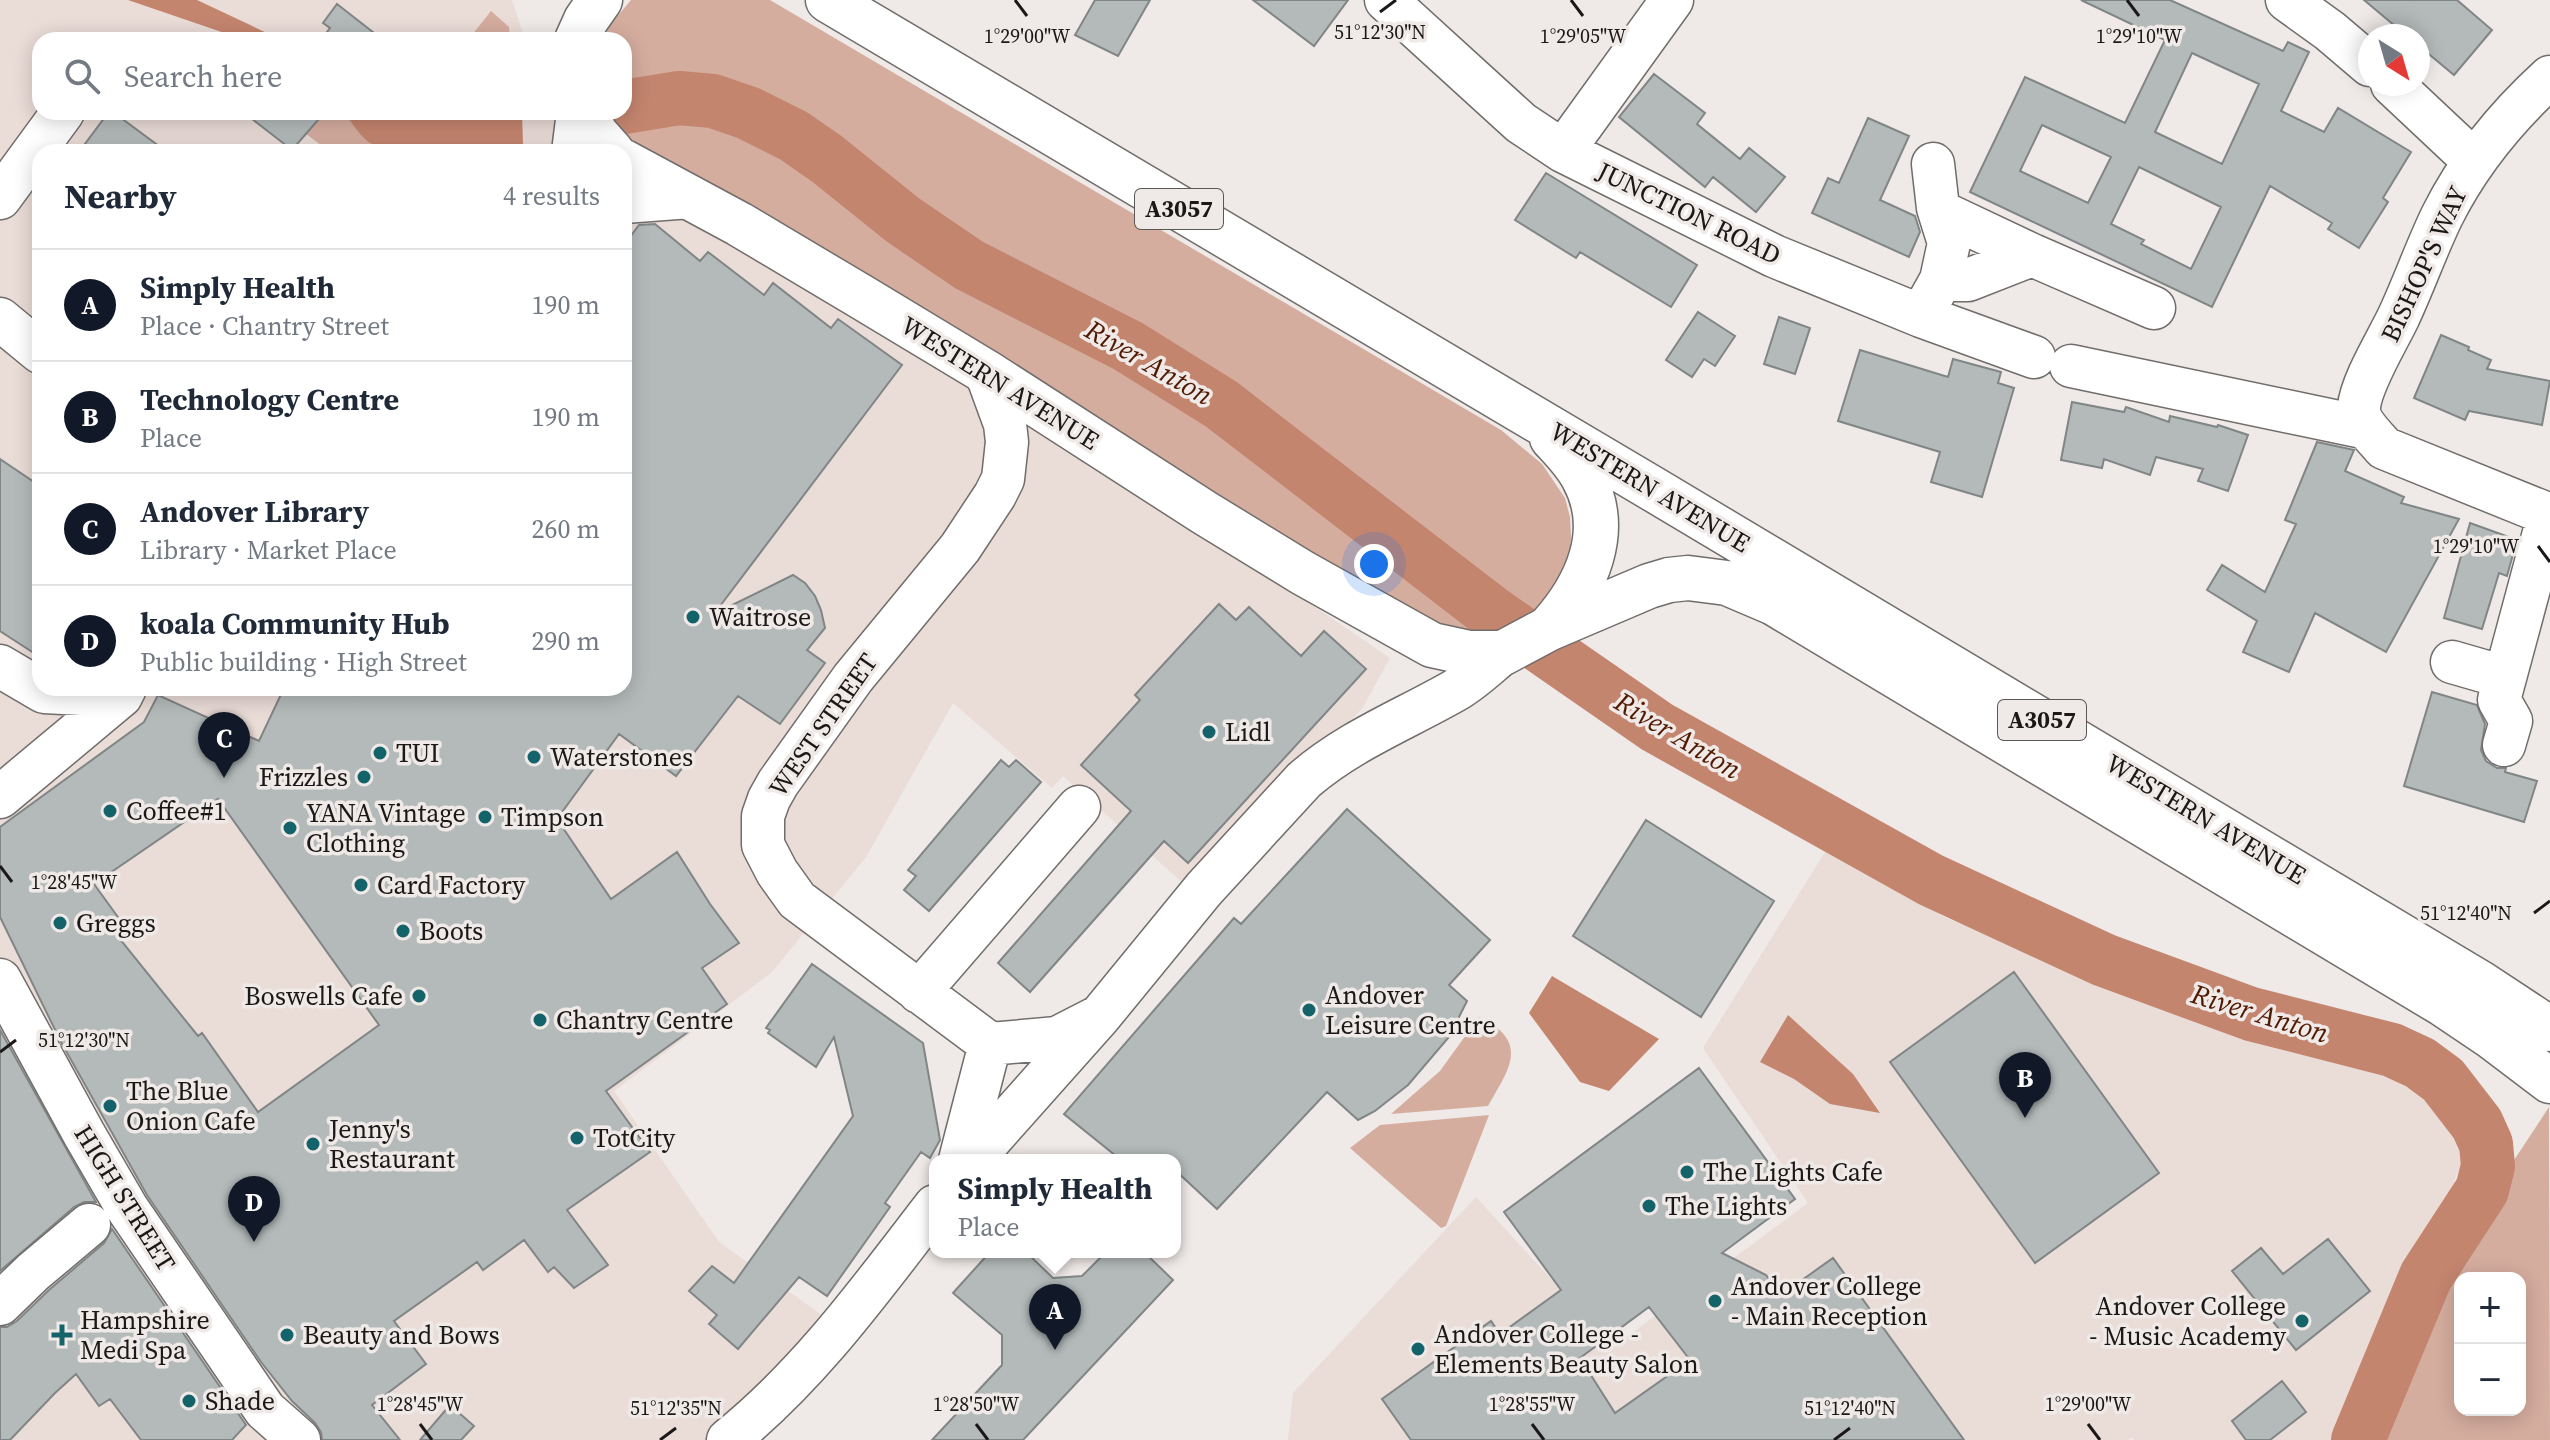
<!DOCTYPE html>
<html lang="en">
<head>
<meta charset="utf-8">
<style>
  :root { --surface:#fff; --page:#f2f2f3; --text:#1f2937; --muted:#747a83; --line:#e0e1e3; --accent:#111827 }
  body { margin:0; font-family:"Source Serif 4",serif; background:var(--page); color:var(--text) }
  .controls { position:absolute; right:24px; bottom:24px; display:grid; overflow:hidden; border-radius:16px; box-shadow:0 4px 20px #0003 }
  .controls button { width:72px; height:72px; display:grid; place-items:center; padding:0; border:0; border-bottom:2px solid var(--line); background:var(--surface); color:var(--text); font:40px sans-serif }
  .compass { position:absolute; left:2358px; top:24px; width:72px; height:72px; border-radius:50%; background:var(--surface); box-shadow:0 4px 20px #0003; rotate:143deg }
  .you { position:absolute; left:1374px; top:564px; width:28px; height:28px; margin:-20px; border:6px solid #fff; border-radius:50%; background:#1a73e8; box-shadow:0 0 0 12px #1a73e833 }
  .badge { display:grid; place-items:center; width:52px; height:52px; border-radius:50%; background:var(--accent); color:#fff; font-size:26px; font-weight:700 }
  .pin { position:absolute; translate:-50% -66px; filter:drop-shadow(0 2px 4px #0008) }
  .pin::after { content:''; position:absolute; top:42px; width:28px; height:24px; background:inherit; clip-path:polygon(0 0,100% 0,50% 100%) }
  .popup { position:absolute; left:929px; top:1154px; width:252px; height:104px; box-sizing:border-box; display:grid; place-content:center; border-radius:16px; background:var(--surface); filter:drop-shadow(0 2px 6px #0005); font-size:26px; white-space:nowrap; color:var(--muted) }
  .popup b { font-size:30px; color:var(--text) }
  .popup::after { content:''; position:absolute; left:50%; top:100%; margin-left:-16px; border:16px solid transparent; border-top-color:var(--surface) }
  .list { margin:0; padding:0; list-style:none }
  h2 { display:flex; justify-content:space-between; align-items:center; height:104px; margin:0; padding:0 32px; font-size:34px }
  h2 small { font-size:26px; font-weight:400; color:var(--muted) }
  .list li { display:grid; grid-template-columns:52px 1fr auto; gap:24px; align-items:center; box-sizing:border-box; height:112px; padding:0 32px; border-top:2px solid var(--line) }
  .list b { display:block; font-size:30px; white-space:nowrap }
  .list p { margin:0; font-size:26px; white-space:nowrap; color:var(--muted) }
  .list em { font-size:26px; font-style:normal; color:var(--muted) }
  .icon { flex:none; width:44px; height:44px; fill:none; stroke:currentColor; stroke-width:2; stroke-linecap:round; stroke-linejoin:round }
  .map { position:relative; flex:none; width:2550px; height:1440px; overflow:hidden }
  .search { position:absolute; background:var(--surface); box-shadow:0 4px 20px #0003; left:32px; top:32px; width:600px; height:88px; display:flex; align-items:center; gap:20px; box-sizing:border-box; padding:0 28px; border-radius:24px; color:var(--muted); font-size:30px }
  .panel { position:absolute; background:var(--surface); box-shadow:0 4px 20px #0003; left:32px; top:144px; width:600px; height:552px; border-radius:24px }
  .map>svg:first-child { display:block }
  .built { fill:#eadcd7 }
  .green { fill:#d5ad9f; fill-rule:evenodd }
  .water { fill:#c4856f }
  .lines { fill:none; stroke-linecap:round; stroke-linejoin:round }
  .river { stroke:#c4856f; stroke-width:54 }
  .building { fill:#b4baba; stroke:#808586; stroke-width:2; fill-rule:evenodd }
  .minor-casing { stroke:#716d6b; stroke-width:45 }
  .major-casing { stroke:#716d6b; stroke-width:47 }
  .minor { stroke:#fff; stroke-width:42 }
  .major { stroke:#fff; stroke-width:44 }
  .ticks { fill:none; stroke:#1b1918; stroke-width:3 }
  .poi-dot { fill:#14636a; stroke:#efe9e7; stroke-width:3 }
  .labels { text-anchor:middle; stroke-width:7; stroke-linejoin:round; paint-order:stroke }
  .shield { fill:#efe9e7; stroke:#5b5756; stroke-width:2 }
  .shield-label { font-size:24px; font-weight:bold; fill:#1b1918 }
  .street-label { font-size:26px; fill:#1b1918; stroke:#efe9e7 }
  .poi-label { font-size:26px; fill:#1b1918; stroke:#efe9e7; text-anchor:start }
  .water-label { font-size:28px; font-style:italic; fill:#521901; stroke:#efe9e7 }
  .ticks-label { font-size:20px; text-anchor:middle; fill:#1b1918; stroke:#efe9e7; stroke-width:7; stroke-linejoin:round; paint-order:stroke }
</style>
</head>
<body>
<div class="map">
<svg width="2550" height="1440" viewBox="0 0 2550 1440">
  <rect width="100%" height="100%" fill="#efe9e7"/>
  <!-- built -->
  <path class="built" d="M0,0H512L525,40H40V112H562L589,152H40V688H624V182L1023,408L1390,658L1363,707L1193,892L1063,776L1052,788L953,703L866,857L771,973L614,1091L719,1242L823,1316L709,1440H0Z
    M1827,849L1946,918L2076,970L2354,1056L2445,1110L2471,1141L2346,1440H2134L2132,1437L2128,1440H1288L1293,1393L1476,1197L1561,1290L1605,1353L1808,1203L1703,1048Z"/>
  <!-- green -->
  <path class="green" d="M631,0H770L1501,430L1542,464L1565,498L1570,517L1571,539L1568,560L1549,596L1522,622L1505,631L1447,635L630,148L603,112H624V40H604L609,26Z
    M491,11L509,27L510,40H468Z
    M325,112H344L370,143L393,152H325L326,149L301,130Z
    M523,144V152H425Z
    M1479,1017C1530,1042 1510,1067 1488,1106L1391,1114L1440,1071Z
    M2549,1107L2550,1440H2369L2437,1277ZM2520,1278V1410H2460V1278Z
    M1489,1115L1446,1226L1441,1228L1350,1148L1380,1125Z"/>
  <!-- water -->
  <path class="water" d="M128,0H197L269,34L266,40H245Z
    M344,112H399L428,119L522,112L523,144C486,147 405,162 373,145C361,138 352,123 344,112Z
    M1552,976L1659,1039L1609,1091L1580,1082L1529,1013Z
    M1788,1015L1853,1074L1880,1113L1830,1104L1794,1079L1760,1062Z"/>
  <g class="lines">
    <!-- river -->
    <path class="river" d="M624,107L679,98L713,101L748,113L794,136L827,159L903,220L969,265L1128,346L1221,404L1491,612L1657,727L1931,880L2104,960L2251,1014L2392,1050L2420,1063L2443,1080L2477,1124L2486,1144L2488,1166L2482,1190L2426,1276L2358,1440"/>
  </g>
  <!-- building -->
  <path class="building" d="M1095,0H1150L1118,56L1075,35Z
    M1253,0H1348L1314,46Z
    M2081,0H2170L2283,51L2288,42L2309,52L2281,111L2324,132L2338,108L2411,152L2383,198L2388,202L2359,248L2328,229L2332,223L2270,186L2212,307L1970,192L2025,77L2125,123L2165,40ZM2192,53L2259,84L2222,164L2155,132ZM2042,125L2111,157L2088,203L2020,171ZM2139,167L2221,207L2191,269L2141,244L2144,240L2111,224Z
    M2364,0H2457L2492,30L2454,75L2418,45V36H2407Z
    M337,4L383,40H321L330,28L323,23Z
    M1654,74L1705,113L1697,124L1740,159L1749,148L1785,177L1756,212L1713,177L1705,187L1619,117Z
    M243,112H325L292,150Z
    M117,115L167,152H79L105,117Z
    M1868,118L1909,136L1880,200L1915,216L1920,232L1909,257L1812,213L1828,178L1839,183Z
    M1546,173L1697,265L1671,307L1580,252L1576,258L1515,220Z
    M655,224L700,261L708,252L764,295L773,283L831,328L838,319L902,365L714,614L793,575L805,583L815,596L821,610L825,628L807,650L825,663L780,724L738,696L676,776L619,734L557,819L611,899L677,852L710,904L739,943L702,968L727,1004L606,1091L650,1152L567,1210L608,1265L574,1288L554,1267L548,1272L524,1240L483,1270L477,1262L394,1321L426,1364L372,1405L400,1440H322L321,1432L315,1423L292,1401L261,1362L147,1195L61,1042L0,917V827L144,722L158,695L259,741L284,688H338L353,695L362,688H624V245L639,225ZM218,799L379,1025L258,1112L202,1033L198,1036L119,938L128,931L94,884Z
    M1698,312L1735,336L1715,366L1704,359L1692,377L1666,360Z
    M1779,317L1810,328L1795,374L1764,364Z
    M2441,335L2469,347L2468,350L2491,360L2487,369L2550,381L2542,425L2469,411L2465,420L2414,398Z
    M1860,350L1948,377L1953,359L2001,372L1998,383L2014,388L1982,497L1931,482L1940,452L1838,421Z
    M2072,402L2124,412L2126,407L2169,422L2170,416L2217,427L2218,425L2248,435L2228,491L2198,481L2203,469L2156,457L2150,475L2104,459L2102,468L2061,460Z
    M2317,442L2354,450L2345,471L2404,497L2401,503L2459,519L2386,652L2315,613L2289,672L2243,652L2257,621L2207,590L2222,565L2265,592L2296,524L2285,520Z
    M0,459L40,486V657L0,631Z
    M2470,523L2517,540L2507,576L2499,573L2482,629L2444,618Z
    M1219,604L1236,620L1249,607L1301,656L1324,631L1366,669L1188,863L1164,841L1030,992L998,963L1131,811L1081,765L1140,700L1135,695Z
    M2432,692L2477,705L2485,724L2481,750L2486,761L2497,768H2506L2505,772L2537,781L2524,822L2404,786Z
    M1001,760L1009,767L1016,760L1041,782L929,911L904,890L916,876L908,870Z
    M1347,809L1490,940L1449,985L1467,1001L1449,1037L1408,1085L1375,1111L1358,1120L1327,1092L1217,1209L1175,1170V1160H1121L1064,1114L1234,918L1241,924Z
    M1646,820L1774,901L1701,1017L1573,936Z
    M812,964L923,1043L940,1140L930,1158L921,1152L885,1203L890,1207L827,1296L799,1277L738,1349L709,1324L717,1315L689,1291L712,1266L734,1283L853,1116L834,1037L816,1067L768,1033L770,1030L766,1028Z
    M2014,972L2159,1173L2035,1263L1890,1062Z
    M0,1030L96,1202H84L74,1207L0,1271Z
    M1699,1068L1795,1199L1722,1253L1766,1275L1781,1295L1833,1258L1964,1440H1411L1382,1399L1491,1321L1500,1334L1561,1290L1504,1212ZM1649,1307L1690,1360L1615,1413L1580,1358Z
    M112,1229L246,1425L232,1440H141L110,1399L99,1406L76,1374L55,1393L10,1440H0V1327H7L17,1321L49,1290L104,1243Z
    M2328,1239L2370,1291L2296,1350L2232,1271L2261,1248L2283,1274Z
    M990,1252H1026L1053,1278L1082,1276L1106,1252H1144L1173,1280L1023,1440H932L1002,1365V1335L953,1293Z
    M2282,1381L2306,1412L2270,1440H2246L2232,1421Z
    M450,1405L474,1426L461,1440H420Z"/>
  <g class="lines">
    <defs>
      <path id="minor" d="M1386,0L1521,123L1563,151L1774,256L1921,316L2034,357
        M2287,0L2330,31L2370,65
        M2550,77C2505,118 2469,162 2442,216C2426,249 2414,284 2398,318C2387,341 2361,383 2359,407C2358,422 2375,437 2384,448L2550,515
        M2392,84L2474,161
        M1563,151L1672,0
        M573,152L578,112
        M0,198L63,112
        M624,202L690,197
        M1939,211L2032,255L2154,308
        M1941,280H1968L2032,255
        M1921,316L1941,280L1949,243L1938,208L1933,164
        M0,319L40,352
        M2071,366L2367,428
        M986,372L1005,424L1007,442L1003,479L995,495L960,548L853,678L778,783L769,799L763,816V845L777,872L797,900L990,1044L1057,1038L1100,1016
        M2452,662L2504,677
        M0,666L44,692L121,696
        M2504,745L2511,721L2499,700L2549,514
        M0,797L121,696L125,688
        M0,980L84,1134L127,1208L265,1410L299,1440
        M919,992L1079,807
        M960,1160L990,1044
        M972,1160L1100,1016L1204,889L1304,780C1349,741 1403,720 1454,691C1472,681 1487,666 1503,653
        M0,1304L33,1272L89,1225
        M728,1440C810,1374 871,1289 935,1206"/>
      <path id="major" d="M828,0L1653,489L2480,983L2550,1029
        M577,40L586,20L600,0
        M583,112L596,134L612,152
        M624,162L739,224L860,296L986,372L1205,513L1303,573L1432,645L1469,653H1503L1548,629L1649,586L1669,580L1688,578L1727,583L1774,603L2443,1004L2492,1037L2550,1081
        M1550,627C1586,587 1613,531 1583,477C1575,462 1563,450 1552,438"/>
    </defs>
    <!-- minor casing -->
    <use href="#minor" class="minor-casing"/>
    <!-- major casing -->
    <use href="#major" class="major-casing"/>
    <!-- minor -->
    <use href="#minor" class="minor"/>
    <!-- major -->
    <use href="#major" class="major"/>
  </g>
  <!-- ticks -->
  <path class="ticks" d="M1015,0L1027,16M1571,0L1583,16M2127,0L2139,16M1380,12L1396,0M2538,546L2550,562M0,866L12,882M2534,913L2550,901M0,1052L16,1040M420,1424L432,1440M976,1424L988,1440M1532,1424L1544,1440M2088,1424L2100,1440M660,1440L676,1428M1834,1440L1850,1428"/>
  <!-- markers -->
  <g class="poi-dot">
    <circle cx="693" cy="617" r="8"/>
    <circle cx="1209" cy="732" r="8"/>
    <circle cx="380" cy="753" r="8"/>
    <circle cx="534" cy="757" r="8"/>
    <circle cx="364" cy="777" r="8"/>
    <circle cx="110" cy="811" r="8"/>
    <circle cx="485" cy="817" r="8"/>
    <circle cx="290" cy="828" r="8"/>
    <circle cx="361" cy="885" r="8"/>
    <circle cx="60" cy="923" r="8"/>
    <circle cx="403" cy="931" r="8"/>
    <circle cx="419" cy="996" r="8"/>
    <circle cx="1309" cy="1010" r="8"/>
    <circle cx="540" cy="1020" r="8"/>
    <circle cx="110" cy="1106" r="8"/>
    <circle cx="577" cy="1138" r="8"/>
    <circle cx="313" cy="1144" r="8"/>
    <circle cx="1687" cy="1172" r="8"/>
    <circle cx="1649" cy="1206" r="8"/>
    <circle cx="1715" cy="1301" r="8"/>
    <circle cx="2302" cy="1321" r="8"/>
    <path d="M58 1323h8v8h8v8h-8v8h-8v-8h-8v-8h8z"/>
    <circle cx="287" cy="1335" r="8"/>
    <circle cx="1418" cy="1349" r="8"/>
    <circle cx="189" cy="1401" r="8"/>
  </g>
  <g class="labels">
    <!-- shield labels -->
    <g class="shield">
      <rect x="1135" y="189" width="88" height="40" rx="6"/>
      <rect x="1998" y="700" width="88" height="40" rx="6"/>
    </g>
    <g class="shield-label">
      <text x="1179" y="217">A3057</text>
      <text x="2042" y="728">A3057</text>
    </g>
    <!-- street labels -->
    <g class="street-label">
      <text transform="translate(1689 213) rotate(26)" y="9">JUNCTION ROAD</text>
      <text transform="translate(2424 264) rotate(-65)" y="9">BISHOP'S WAY</text>
      <text transform="translate(1000 383) rotate(32)" y="9">WESTERN AVENUE</text>
      <text transform="translate(1650 487) rotate(31)" y="9">WESTERN AVENUE</text>
      <text transform="translate(823 725) rotate(-55)" y="9">WEST STREET</text>
      <text transform="translate(2206 819) rotate(31)" y="9">WESTERN AVENUE</text>
      <text transform="translate(125 1198) rotate(58)" y="9">HIGH STREET</text>
    </g>
    <!-- poi labels -->
    <g class="poi-label">
      <text x="709" y="626">Waitrose</text>
      <text x="1225" y="741">Lidl</text>
      <text x="396" y="762">TUI</text>
      <text x="550" y="766">Waterstones</text>
      <text x="348" y="786" text-anchor="end">Frizzles</text>
      <text x="126" y="820">Coffee#1</text>
      <text x="306" y="822">YANA Vintage<tspan x="306" dy="30">Clothing</tspan></text>
      <text x="501" y="826">Timpson</text>
      <text x="377" y="894">Card Factory</text>
      <text x="76" y="932">Greggs</text>
      <text x="419" y="940">Boots</text>
      <text x="1325" y="1004">Andover<tspan x="1325" dy="30">Leisure Centre</tspan></text>
      <text x="403" y="1005" text-anchor="end">Boswells Cafe</text>
      <text x="556" y="1029">Chantry Centre</text>
      <text x="126" y="1100">The Blue<tspan x="126" dy="30">Onion Cafe</tspan></text>
      <text x="329" y="1138">Jenny's<tspan x="329" dy="30">Restaurant</tspan></text>
      <text x="593" y="1147">TotCity</text>
      <text x="1703" y="1181">The Lights Cafe</text>
      <text x="1665" y="1215">The Lights</text>
      <text x="1731" y="1295">Andover College<tspan x="1731" dy="30">- Main Reception</tspan></text>
      <text x="2286" y="1315" text-anchor="end">Andover College<tspan x="2286" dy="30">- Music Academy</tspan></text>
      <text x="80" y="1329">Hampshire<tspan x="80" dy="30">Medi Spa</tspan></text>
      <text x="1434" y="1343">Andover College -<tspan x="1434" dy="30">Elements Beauty Salon</tspan></text>
      <text x="303" y="1344">Beauty and Bows</text>
      <text x="205" y="1410">Shade</text>
    </g>
    <!-- water labels -->
    <g class="water-label">
      <text transform="translate(1149 362) rotate(30)" y="10">River Anton</text>
      <text transform="translate(1678 735) rotate(31)" y="10">River Anton</text>
      <text transform="translate(2260 1013) rotate(17)" y="10">River Anton</text>
    </g>
  </g>
  <g class="ticks-label">
    <text x="1380" y="39">51°12'30"N</text>
    <text x="1583" y="43">1°29'05"W</text>
    <text x="2139" y="43">1°29'10"W</text>
    <text x="1027" y="43">1°29'00"W</text>
    <text x="2476" y="553">1°29'10"W</text>
    <text x="74" y="889">1°28'45"W</text>
    <text x="2466" y="920">51°12'40"N</text>
    <text x="84" y="1047">51°12'30"N</text>
    <text x="420" y="1411">1°28'45"W</text>
    <text x="976" y="1411">1°28'50"W</text>
    <text x="1532" y="1411">1°28'55"W</text>
    <text x="2088" y="1411">1°29'00"W</text>
    <text x="676" y="1415">51°12'35"N</text>
    <text x="1850" y="1415">51°12'40"N</text>
  </g>
</svg>
<div class="controls">
<button>+</button>
<button>−</button>
</div>
<svg class="compass" viewBox="-18 -18 36 36"><path d="M0-13l5 13h-10z" fill="#e53935"/><path d="M0 13l5-13h-10z" fill="#747a83"/></svg>
<div class="you"></div>
<div class="pin badge" style="left:1055px;top:1350px">A</div>
<div class="popup"><b>Simply Health</b>Place</div>
<div class="pin badge" style="left:2025px;top:1118px">B</div>
<div class="pin badge" style="left:224px;top:778px">C</div>
<div class="pin badge" style="left:254px;top:1242px">D</div>
<div class="search"><svg class="icon" aria-label="search" viewBox="0 0 24 24"><circle cx="10" cy="10" r="6"/><path d="M15 15l6 6"/></svg>Search here</div>
<section class="panel">
<h2>Nearby<small>4 results</small></h2>
<ul class="list">
<li><span class="badge">A</span><div><b>Simply Health</b><p>Place · Chantry Street</p></div><em>190 m</em></li>
<li><span class="badge">B</span><div><b>Technology Centre</b><p>Place</p></div><em>190 m</em></li>
<li><span class="badge">C</span><div><b>Andover Library</b><p>Library · Market Place</p></div><em>260 m</em></li>
<li><span class="badge">D</span><div><b>koala Community Hub</b><p>Public building · High Street</p></div><em>290 m</em></li>
</ul>
</section>
</div>
</body>
</html>
